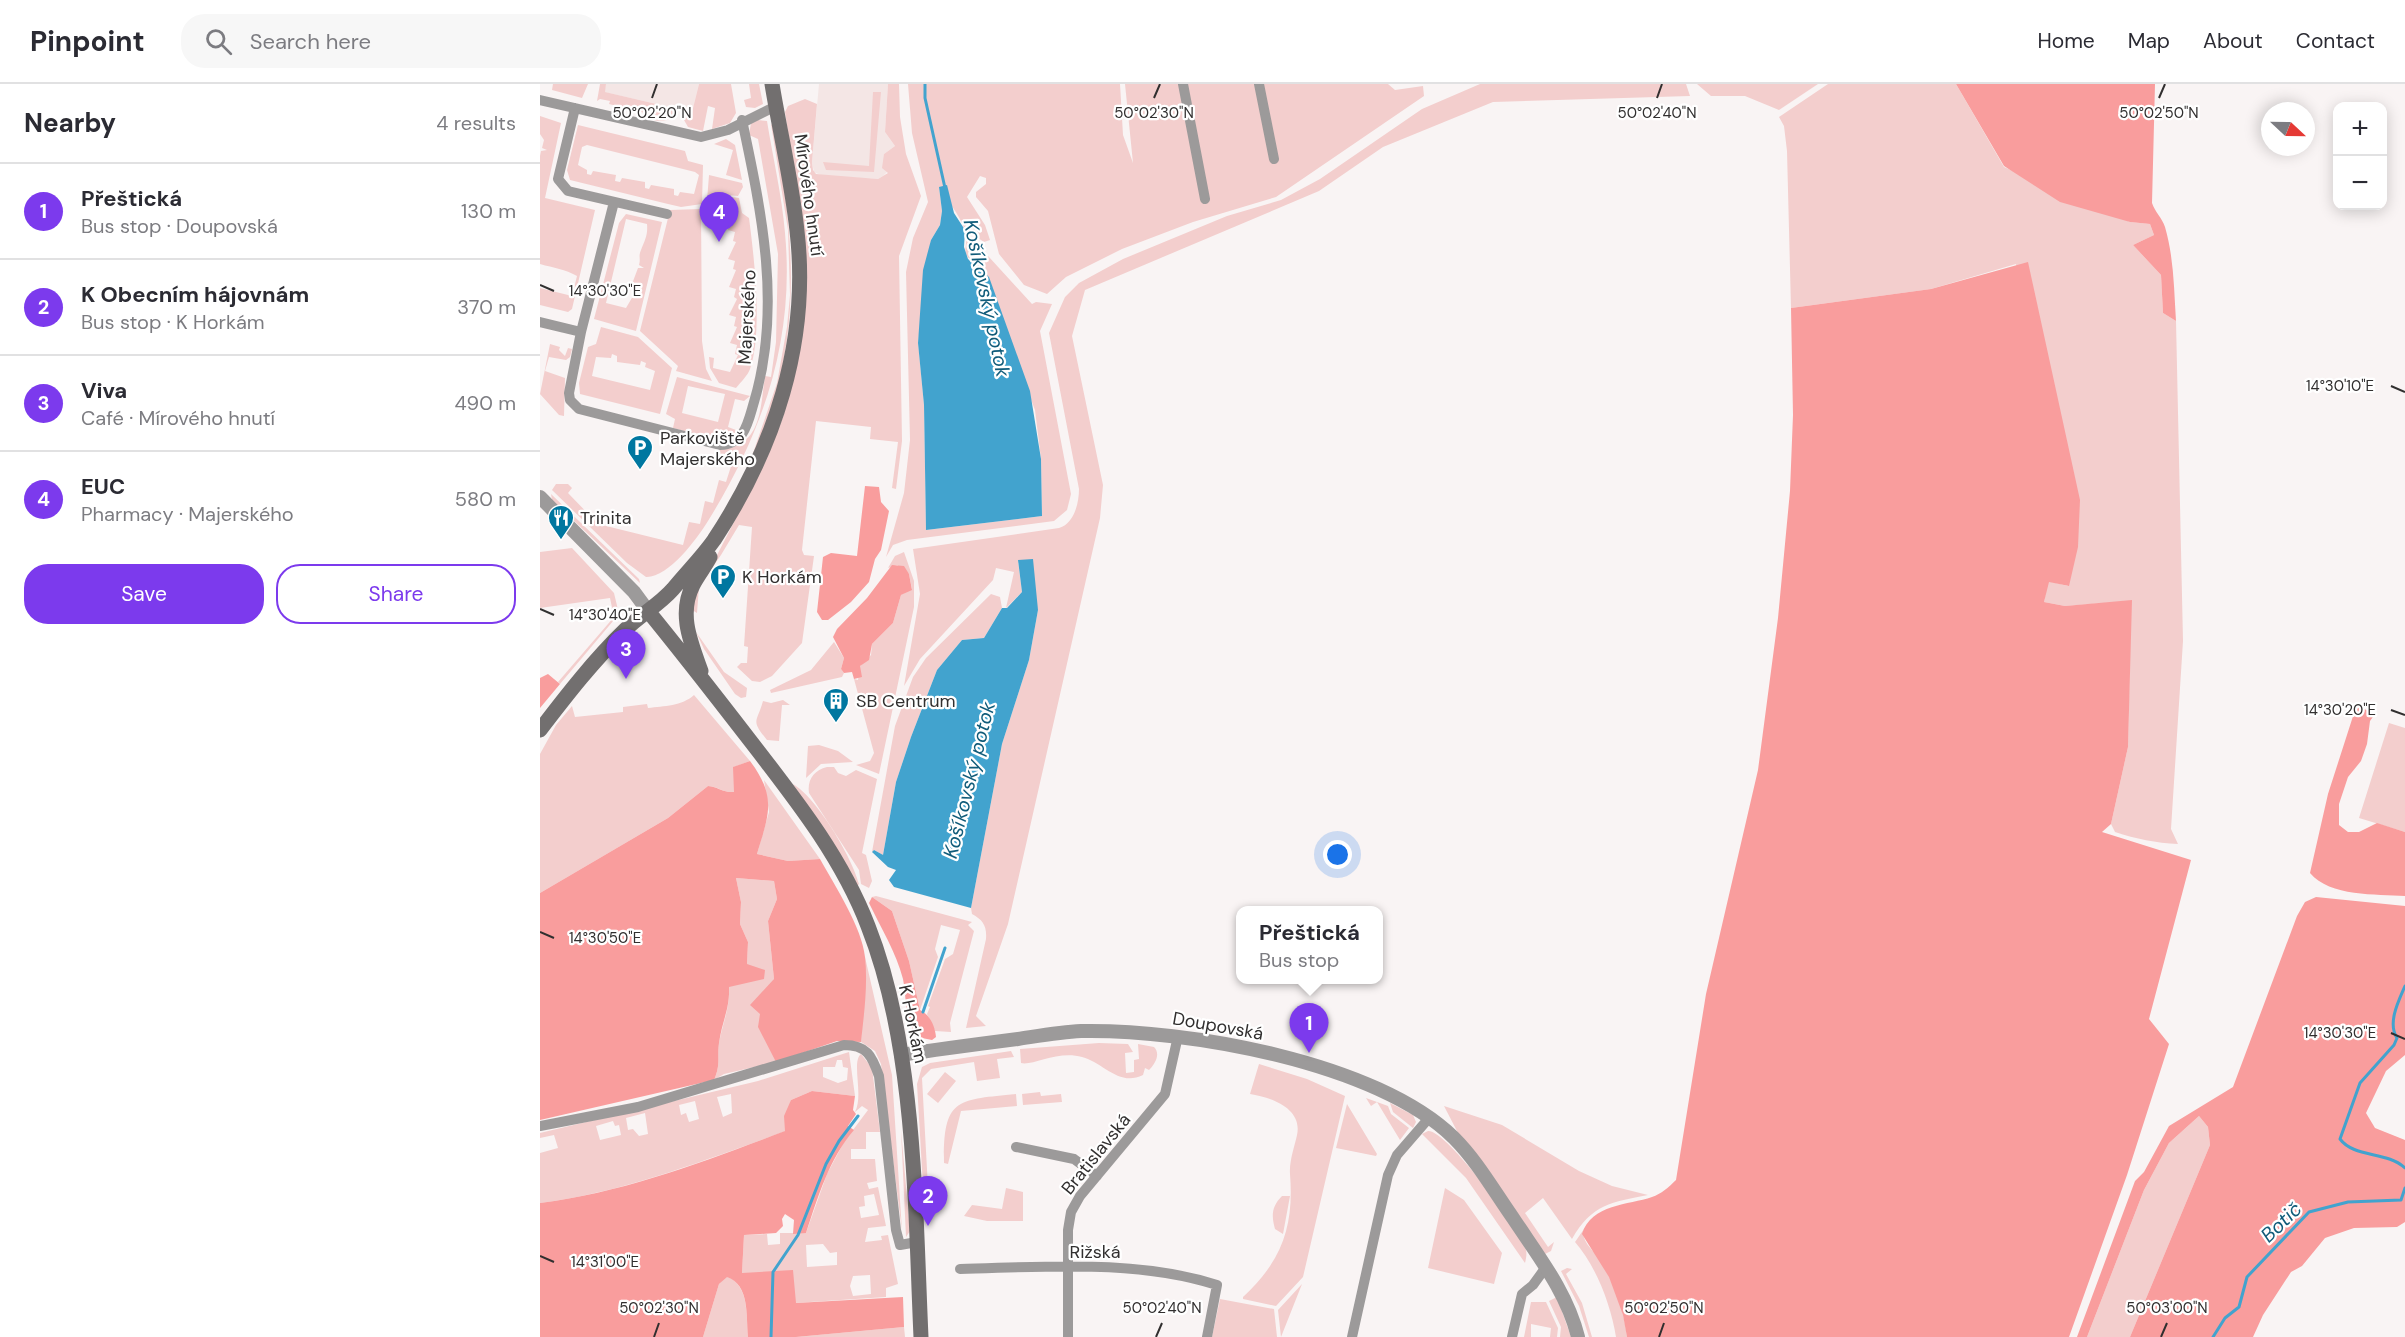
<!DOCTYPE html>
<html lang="en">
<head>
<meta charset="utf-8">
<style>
  :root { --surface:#fff; --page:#f7f7f7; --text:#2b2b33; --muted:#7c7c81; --line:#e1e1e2; --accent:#7c3aed }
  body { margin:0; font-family:"DM Sans",sans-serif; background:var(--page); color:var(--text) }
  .controls { position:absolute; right:18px; top:18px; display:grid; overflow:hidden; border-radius:12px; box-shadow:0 3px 15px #0003 }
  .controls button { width:54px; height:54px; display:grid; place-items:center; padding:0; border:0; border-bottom:2px solid var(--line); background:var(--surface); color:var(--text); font:30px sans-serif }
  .compass { position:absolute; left:1721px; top:18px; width:54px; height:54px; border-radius:50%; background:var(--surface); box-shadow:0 3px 15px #0003; rotate:112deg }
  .you { position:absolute; left:798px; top:771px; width:21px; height:21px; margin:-15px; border:4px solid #fff; border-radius:50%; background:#1a73e8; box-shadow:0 0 0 9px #1a73e833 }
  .badge { display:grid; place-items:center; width:39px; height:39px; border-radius:50%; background:var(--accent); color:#fff; font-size:20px; font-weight:700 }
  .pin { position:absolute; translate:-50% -50px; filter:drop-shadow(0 2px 3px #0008) }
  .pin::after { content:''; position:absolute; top:32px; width:21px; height:18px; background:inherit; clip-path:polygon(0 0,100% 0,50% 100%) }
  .popup { position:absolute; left:696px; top:822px; width:147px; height:78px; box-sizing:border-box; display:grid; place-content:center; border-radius:12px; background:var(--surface); filter:drop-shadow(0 2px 4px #0005); font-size:20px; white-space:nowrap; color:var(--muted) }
  .popup b { font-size:22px; color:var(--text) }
  .popup::after { content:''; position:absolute; left:50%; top:100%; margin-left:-12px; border:12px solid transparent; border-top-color:var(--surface) }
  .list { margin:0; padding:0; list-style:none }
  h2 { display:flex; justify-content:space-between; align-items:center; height:78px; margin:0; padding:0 24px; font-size:26px }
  h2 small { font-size:20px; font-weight:400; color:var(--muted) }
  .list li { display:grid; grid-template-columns:39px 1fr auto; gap:18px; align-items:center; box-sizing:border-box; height:96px; padding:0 24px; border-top:2px solid var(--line) }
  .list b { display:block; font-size:22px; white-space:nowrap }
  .list p { margin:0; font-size:20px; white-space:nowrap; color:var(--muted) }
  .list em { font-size:20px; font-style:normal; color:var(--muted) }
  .actions { display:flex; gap:12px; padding:18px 24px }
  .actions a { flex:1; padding:14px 0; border:2px solid var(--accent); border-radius:24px; text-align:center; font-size:21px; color:var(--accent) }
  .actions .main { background:var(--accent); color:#fff }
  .icon { flex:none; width:33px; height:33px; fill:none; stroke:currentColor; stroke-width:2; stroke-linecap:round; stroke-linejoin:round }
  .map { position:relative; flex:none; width:1865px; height:1253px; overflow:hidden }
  header { display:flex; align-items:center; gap:36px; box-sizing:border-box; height:84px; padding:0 30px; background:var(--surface); border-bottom:2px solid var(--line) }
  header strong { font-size:28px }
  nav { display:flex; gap:33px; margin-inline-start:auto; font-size:21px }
  .search { width:420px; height:54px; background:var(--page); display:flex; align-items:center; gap:15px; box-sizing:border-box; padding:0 21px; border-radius:24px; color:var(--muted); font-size:22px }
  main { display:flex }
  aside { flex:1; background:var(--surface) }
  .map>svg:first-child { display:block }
  .built { fill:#f4e6e5 }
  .green { fill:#f3cecd; fill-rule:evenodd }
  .forest { fill:#f99d9d }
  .water { fill:#42a3ce }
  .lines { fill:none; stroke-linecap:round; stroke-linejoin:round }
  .stream { stroke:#42a3ce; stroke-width:3 }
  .minor { stroke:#9c9a9a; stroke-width:10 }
  .tertiary { stroke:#9c9a9a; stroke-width:14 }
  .secondary { stroke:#726f6f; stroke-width:15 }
  .ticks { fill:none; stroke:#312f2f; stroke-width:2 }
  .labels { text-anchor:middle; stroke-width:4.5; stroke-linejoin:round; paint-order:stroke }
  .street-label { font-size:18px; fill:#312f2f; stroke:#fff }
  .poi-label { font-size:18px; fill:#312f2f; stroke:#fff; text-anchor:start }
  .water-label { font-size:20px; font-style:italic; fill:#115c7a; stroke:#fff }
  .ticks-label { font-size:15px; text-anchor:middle; fill:#312f2f; stroke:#fff; stroke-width:4.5; stroke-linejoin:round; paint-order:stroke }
</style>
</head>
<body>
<header>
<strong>Pinpoint</strong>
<div class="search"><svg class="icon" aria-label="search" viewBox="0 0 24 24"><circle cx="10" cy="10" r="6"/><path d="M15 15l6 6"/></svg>Search here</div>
<nav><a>Home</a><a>Map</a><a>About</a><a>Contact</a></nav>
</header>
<main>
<aside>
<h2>Nearby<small>4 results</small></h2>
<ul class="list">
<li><span class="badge">1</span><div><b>Přeštická</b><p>Bus stop · Doupovská</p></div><em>130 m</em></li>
<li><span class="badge">2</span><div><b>K Obecním hájovnám</b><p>Bus stop · K Horkám</p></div><em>370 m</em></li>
<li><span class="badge">3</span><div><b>Viva</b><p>Café · Mírového hnutí</p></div><em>490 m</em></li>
<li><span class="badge">4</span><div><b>EUC</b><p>Pharmacy · Majerského</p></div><em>580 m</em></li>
</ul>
<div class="actions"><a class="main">Save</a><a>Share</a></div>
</aside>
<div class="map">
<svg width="1865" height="1253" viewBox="0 0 1865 1253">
  <rect width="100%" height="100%" fill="#f9f4f4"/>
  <!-- built -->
  <path class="built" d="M66,0H159L152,28L64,8Z
    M279,0H348L345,48L355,62L344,70L348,87L343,92L338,95L283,92L274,88L272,78Z"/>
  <!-- green -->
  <path class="green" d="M13,0H48L42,14L12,6Z
    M60,0H66L65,8L138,25C131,39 122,38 108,35L109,30L69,20L70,17L60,15L57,17Z
    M159,0H191L196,29L190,39L172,45L175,24L168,22L163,47L148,43L144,36L147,27L152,28Z
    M209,0H219L223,20L215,24L206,23L204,16L211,14Z
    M348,0H359L360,33L366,70L381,112L359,172L362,357L356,405L352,404L358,358L330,355L331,343L276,337L262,466L264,471L274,472L262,559L232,592L220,598L212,597L197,583L201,579H207L208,563L204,562L212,443L199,441L181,471L159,503L157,529L149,524L157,500L176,473L227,374L243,333L259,268L266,199L265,164L245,28L248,22L265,15L277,20L272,78L273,86L276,90L338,95L348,89L342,84L344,70L355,62L345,48Z
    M368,0H580L583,51L593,79L585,0H848L855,6L883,2L884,12L736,113L653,138L582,165L526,193L507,210L484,201L459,170L448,127L436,113V108L446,100V94L440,92L427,113L445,141L450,156L444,158L432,150L426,154L449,173L492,220L496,218L512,220L500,247L531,410L527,426L514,437L367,456L353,461L346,473L364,409L370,356L366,188L373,154L388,118L372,49ZM399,103C407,116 419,130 424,144C432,166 414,165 441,185L495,326L501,375L502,432L386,446L384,321L378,258L391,156L400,141L402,127Z
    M940,0H1146L1150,12L953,18L843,63L779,107L545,206L532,252L563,401L560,434L468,840L436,932L446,942L426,944L446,855C447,842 443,836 432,830L431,824L462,660L489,576L498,526L478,477L482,508L466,524L474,488L456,484L453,496L380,575L364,602L380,510L373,465L519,444C534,440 539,419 539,405L509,249L525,213L539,199L583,175L687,132L741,116L780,95L882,25Z
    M1157,0H1278L1239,26L1205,12H1171Z
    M1288,0H1416L1464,83L1590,138L1610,140L1614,151L1593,161L1621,191L1623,229L1636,237L1643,557L1631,745L1638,760C1616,759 1596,755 1575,748L1571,740L1588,663L1591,517L1525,522L1504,518L1508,497L1528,502L1476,180L1391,205L1251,224L1247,67L1244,42L1239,33Z
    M333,8H341L334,88L286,86L283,78L329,82Z
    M0,32L21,39L5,114L55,126L32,225L28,228L0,221V204L32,212L37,192C25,185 14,184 0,180V72L1,67L7,66L2,64L4,56L0,50Z
    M218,36L227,37C233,74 242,112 245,149C255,256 223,348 168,437C157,455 128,494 106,493L87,479L12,406L16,400H28L32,404L28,409L58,440L143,461L149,438L160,440L165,417L173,419L179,396L186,398L194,373L178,369V366C222,363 220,326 225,292L231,293L236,258L238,170L218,55L209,51L211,39Z
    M231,40L235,45C252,145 261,223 233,322C227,341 218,360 210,378L237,299L247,243L250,211L248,146Z
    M38,41L145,67L148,77L163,81L162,120L141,123L128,120L30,96L27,86ZM47,61L155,88L159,91L154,110L140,108L138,112L134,111V105L111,101L109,105L105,104V98L82,94L80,98L75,97L76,91L53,87L51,91L47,90V86L38,81L42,63Z
    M186,55L195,61L202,96L186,91L193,66L174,60Z
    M169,91L202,99L203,103L198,112L176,110L167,117Z
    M177,111L199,114L202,129L209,134C214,172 223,248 210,285C208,291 201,298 196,304L179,299L170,284L169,273L174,274L173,284L190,288L198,271L195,270L197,261L190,259L197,243L194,242L196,233L189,231L197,215L194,213L196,205L189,203L196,186L193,185L195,177L188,175L196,158L193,157L195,148L188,146L190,138H193L194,120L176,115L170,142H166L167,119Z
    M161,125L162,257L166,285L172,297L136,287L138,282L100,247L130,126Z
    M86,130L122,138L96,247L54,235L79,139ZM86,135L107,140C108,151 105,156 101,166C98,173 101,174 99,181L104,184H98L92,200L93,212L86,224L66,219Z
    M61,243L98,253L132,284L120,330L40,310L39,299L48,263L56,260ZM72,270L77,272V278L100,281L101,277L106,279L105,283L115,287L110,306L52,292L56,273L71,274Z
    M10,260L20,263L19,266L25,272L28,264L32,265L30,273L26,276L9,273L5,287L25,294L24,332L19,331L0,310Z
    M137,293L210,312L204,317L195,315L188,343L196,346V351C176,360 154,349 133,344L135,335L126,330ZM148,302L185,310L178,338L142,329Z
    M11,410L99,495L100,499L12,416Z
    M32,464L74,509L79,530L20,600L18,598L74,533L70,514L0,524V468Z
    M364,468L374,497V523L339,690L316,681L330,677L334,669L314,595L318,596L320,582L331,571L332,560L353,539L361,511L372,505L369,490L357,481L348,484L355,472Z
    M451,510L460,513L462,524L444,554L422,556L397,586L371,653L356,698L343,771L334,766L332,768L355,642L373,593L386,574Z
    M156,548L184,588L207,604L206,613L201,614L195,610L164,565Z
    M294,558L304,574L301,585L304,589L302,593L231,609L230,606L271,586Z
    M154,611L210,677L194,683V708C184,709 179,703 168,702L128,734L0,809V670L16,641L32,622L35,633L83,628V623L107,620L108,624C124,622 142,622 154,611Z
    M243,616L250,621H242L239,657L227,656C210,635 217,639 223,617L231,619Z
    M1849,639L1865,644V748L1819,734Z
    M279,661L298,667L313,678L281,680L266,694L268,662Z
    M287,683H294L298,689L306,692L316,686L337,695L322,769L326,771L332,797L329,804L321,800L319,786L269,709C267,696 274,686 287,683Z
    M224,696L280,775L248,777L217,770L229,728Z
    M253,700C277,714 312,773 319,800L317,802Z
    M196,794L234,797L237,815L228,837L234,895L220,930L236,978L184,990L174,996C181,980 177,974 179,959C183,937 190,925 189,902L207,880L208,858L200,840L201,818Z
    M336,812L432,838L428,841L434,847L410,939L411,948L395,947L387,930L390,923L388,922L405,875L413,870L420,846L401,841L395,865L398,873L380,926L369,877L352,827L332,813Z
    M325,873L352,991L362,1147L341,980L335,967L321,958Z
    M559,959L588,960L593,968L585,969L586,989L594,988V976L599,975L598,960L614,963C621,970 615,980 609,986L605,984L603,991C579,1003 564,979 542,973C518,966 493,982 481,979L480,965Z
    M471,967L474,973L457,975L460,994L437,997L434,978L391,985L382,994L390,1140L384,1119L377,1000L382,983L390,979Z
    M309,968L315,1012L272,1007L251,1016L246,1047C165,1076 85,1108 0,1119V1069L18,1064L14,1051L0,1054V1049L218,997ZM297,976H302L303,983L308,984L307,996L298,999L283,993V983H295ZM191,1010L192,1029L183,1033L177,1013ZM155,1017L159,1035L149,1038L146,1029L141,1031L139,1021ZM105,1029L108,1050L99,1052L93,1045L88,1046L86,1034ZM73,1037L75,1042L79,1041L81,1051L60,1056L56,1042Z
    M321,970L332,984L340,1048H326V1065H311V1075H335L337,1097L327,1099L329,1105L338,1103L346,1142L328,1144L325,1158L342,1156L341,1152L348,1151L358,1200L346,1204V1213L255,1219L202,1189L204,1151L227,1150L228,1161L240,1160V1149H266L287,1090L304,1058L328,1026L322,1022L315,1028C324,1011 311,978 321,970ZM334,1110L339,1131L321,1134L319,1123L325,1122L324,1112ZM283,1160L290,1169L297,1168V1181L267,1183L266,1161ZM330,1191L331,1210L313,1212L310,1202L313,1192Z
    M719,980L767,995L805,1012L763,1193L736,1222L703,1215V1213C743,1176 754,1141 750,1090C749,1077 755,1061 757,1051C763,1024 730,1013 710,1010Z
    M405,988L416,997L398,1019L387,1010Z
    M500,1008L501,1012L521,1010L522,1018L483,1021L482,1010Z
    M476,1010L477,1022L421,1027L408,1080L404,1079C403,1013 418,1016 476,1010Z
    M826,1014L848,1022L851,1030L869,1044L860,1056L837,1018L831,1022Z
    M850,1019L873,1031L876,1038L873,1044L853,1028Z
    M807,1020L837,1070L836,1072L796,1064Z
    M904,1022L962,1041L1039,1087L1072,1102L1108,1111C1072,1118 1052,1120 1032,1155L1003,1114L985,1129L1008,1163L1014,1158L1011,1167L1005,1170L918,1049Z
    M1659,1032L1668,1043L1670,1061L1590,1253H1547L1604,1106L1629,1059Z
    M361,1046L370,1147L366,1153Z
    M888,1047C907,1046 980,1146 986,1166C987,1170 986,1175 985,1179L926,1094L882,1050Z
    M466,1104L483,1108V1137H447L424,1132L432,1121L462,1125Z
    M905,1104L924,1116L962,1169L954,1200L888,1184Z
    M742,1112H750L743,1150L735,1145C731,1131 732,1122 742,1112Z
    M1044,1145C1040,1157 1054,1167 1061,1177C1075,1199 1084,1227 1087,1253H1076C1071,1221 1056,1182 1035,1158Z
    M1027,1184L1032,1185L1026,1190L1042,1219L1052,1253H1049L1039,1222L1021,1187Z
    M186,1192C210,1201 206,1232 208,1253H163L179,1200Z
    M762,1200L741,1253L738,1226Z
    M1017,1213L1031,1253H1020L1021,1243L1009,1217Z
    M680,1215L734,1225L737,1253H672Z
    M991,1218H1006L1018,1244L1017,1253H1010L1011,1244L991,1240V1253H984Z
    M364,1243L365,1253H256Z"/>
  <!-- forest -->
  <path class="forest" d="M1416,0H1615L1612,119C1615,128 1622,134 1625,143C1634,174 1634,206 1636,237L1623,229L1621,191L1593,161L1614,151L1610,140L1590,138L1520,118L1464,82Z
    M1488,178L1540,416L1538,463L1529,502L1509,498L1504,518L1525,522L1592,516L1588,663L1571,740L1562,748L1651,776L1609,935L1629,960L1587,1091L1529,1253H1087L1083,1231L1069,1193L1042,1150C1051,1120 1089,1121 1112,1113C1121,1110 1129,1103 1136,1096L1166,910L1218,686L1238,534L1250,407L1253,331L1251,224L1391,205Z
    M325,402L339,403L341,418L349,427L341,466L335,475L329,498L311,518L288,536H282L277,528L283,473L291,469L317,472Z
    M352,481L364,482L369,490L372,506L361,511L353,539L332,560L329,576L320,582L322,593L314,595L312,588L304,589L301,585L304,574L293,553L297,545L327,514Z
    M8,590L20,600L0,624V594Z
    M1820,623L1835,630L1830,637L1827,660L1821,677L1808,693L1799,720V741L1808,748H1819L1837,739L1865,748V812C1836,810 1790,813 1770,789L1788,710L1815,626Z
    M210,677C237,713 229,730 217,770L248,777L280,775C295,802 322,843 325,873C328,901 324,930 321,958L297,957L236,978L218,943L220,930L210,921L234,895L228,837L237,815L234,797L196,794L201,818L200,840L208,858L207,880L225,886L224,895L189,903C190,925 182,937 179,959C177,974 181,980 174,996L0,1036V809L128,734L168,702C178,703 184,709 194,708L193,683Z
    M332,813L352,827L369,877L380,926C390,931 395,942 396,953L392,956L377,953C364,935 367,916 363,895C356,868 341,844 329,819Z
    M1776,813L1865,822V971L1846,987L1826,1029L1835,1044L1865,1056V1138L1857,1143L1814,1144L1785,1154L1762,1182L1751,1188L1723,1231L1713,1253H1590L1670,1061L1668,1043L1659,1032L1629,1059L1604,1106L1547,1253H1537L1595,1097L1604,1088L1629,1042L1693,1003L1757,832L1765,818Z
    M272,1007L315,1012L313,1026L316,1030L308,1042L314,1046C289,1075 278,1113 266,1149L253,1150L254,1136L245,1130L242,1135L243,1142L236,1149L204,1151L202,1189L253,1186L256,1219L363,1213L364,1243L256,1253H208C206,1232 210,1201 187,1193L179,1200L163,1253H0V1119C85,1108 165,1077 245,1047L244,1032L251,1016Z"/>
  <!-- water -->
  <path class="water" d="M407,101L414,129L425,146L424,163L428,175L449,193L490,307L501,375L502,432L386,446L384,321L378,259L383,186L391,156L400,141L402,127L399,103Z
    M493,475L498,526L489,576L462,660L431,824L354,803L349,796L356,786L348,783L332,768L334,766L345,772L343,771L356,698L371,653L397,586L422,556L444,554L462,524H467L482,508L478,476Z"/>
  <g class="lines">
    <!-- stream -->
    <path class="stream" d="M385,0V14L405,104
      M1865,902C1859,916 1847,939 1857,954L1854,961L1820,999L1800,1055C1814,1074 1847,1067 1865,1084
      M383,928L405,864
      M231,1253L233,1188L258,1151L286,1080L299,1057L318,1032
      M1673,1253L1685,1234L1699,1223L1707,1193L1769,1128L1808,1118L1861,1116L1865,1104"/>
    <!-- minor -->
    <path class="minor" d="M643,0L665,115
      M719,0L734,75
      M0,16L161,53L188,46L236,22
      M35,24L18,95L28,107L127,130
      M0,238L41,248L29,309L30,316L39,325L180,361C205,360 208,338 214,318C242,224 222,130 202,36
      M41,248L74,118
      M0,1042L98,1023L304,961C327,961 332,972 339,992L356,1146L360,1161L377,1158
      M476,1063L534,1075L557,1092
      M420,1185C505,1183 596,1175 677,1201L667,1253
      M528,1253V1146L531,1128L540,1112L625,1010L638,952
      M812,1253L848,1091L857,1071L889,1034
      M972,1253L982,1210L993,1201L1006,1183"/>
    <!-- tertiary -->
    <path class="tertiary" d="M0,413L94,508L108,527
      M361,971C400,965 439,960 478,955C498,952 520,948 541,947C646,945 837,978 914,1054C937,1077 954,1107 973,1134C998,1172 1027,1208 1038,1253"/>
    <!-- secondary -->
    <path class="secondary" d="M108,527C144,571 178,615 212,659C256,716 302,774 328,842C376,963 375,1124 381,1253
      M161,587C151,559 138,530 153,501C158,491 165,483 170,473
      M0,646C26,612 54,576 85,546C100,531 119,521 133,505C146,489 162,473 174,456C234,365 270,258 257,147C252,98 240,49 232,0"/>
  </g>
  <!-- ticks -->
  <path class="ticks" d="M112,14L117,0M614,14L620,0M1117,14L1122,0M1619,14L1625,0M0,201L14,207M1851,302L1865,308M0,525L14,531M1851,626L1865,631M0,848L14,854M1851,949L1865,955M0,1172L14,1178M114,1253L119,1239M616,1253L622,1239M1119,1253L1124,1239M1621,1253L1627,1239"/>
  <!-- icons -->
  <defs>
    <symbol id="parking-pin" viewBox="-11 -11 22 30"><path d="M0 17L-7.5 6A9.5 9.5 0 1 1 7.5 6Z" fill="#0077a0" stroke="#fff"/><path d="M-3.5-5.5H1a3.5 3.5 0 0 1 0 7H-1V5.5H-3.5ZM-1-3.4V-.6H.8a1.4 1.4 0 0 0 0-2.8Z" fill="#fff"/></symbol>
    <symbol id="restaurant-pin" viewBox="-11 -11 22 30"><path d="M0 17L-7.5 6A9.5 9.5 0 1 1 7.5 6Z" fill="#0077a0" stroke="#fff"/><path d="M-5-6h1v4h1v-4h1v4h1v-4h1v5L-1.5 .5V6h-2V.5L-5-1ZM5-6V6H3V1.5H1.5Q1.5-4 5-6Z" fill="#fff"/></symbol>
    <symbol id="building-pin" viewBox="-11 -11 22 30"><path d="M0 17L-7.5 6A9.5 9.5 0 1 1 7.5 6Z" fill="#0077a0" stroke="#fff"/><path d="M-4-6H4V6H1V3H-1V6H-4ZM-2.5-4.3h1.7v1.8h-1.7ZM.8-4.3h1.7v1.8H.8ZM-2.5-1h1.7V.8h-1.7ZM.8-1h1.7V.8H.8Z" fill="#fff"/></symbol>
  </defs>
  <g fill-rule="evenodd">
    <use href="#parking-pin" x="85" y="349" width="30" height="40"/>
    <use href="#restaurant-pin" x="6" y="419" width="30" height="40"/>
    <use href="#parking-pin" x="168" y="478" width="30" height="40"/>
    <use href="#building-pin" x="281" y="602" width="30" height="40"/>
  </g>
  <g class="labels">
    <!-- street labels -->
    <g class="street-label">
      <text transform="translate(269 111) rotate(82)" y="6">Mírového hnutí</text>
      <text transform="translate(207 233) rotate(-87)" y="6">Majerského</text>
      <text transform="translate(373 940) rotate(78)" y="6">K Horkám</text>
      <text transform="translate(678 942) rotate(10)" y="6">Doupovská</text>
      <text transform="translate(556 1070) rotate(-51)" y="6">Bratislavská</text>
      <text x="555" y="1174">Rižská</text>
    </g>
    <!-- poi labels -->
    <g class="poi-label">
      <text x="120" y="360">Parkoviště<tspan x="120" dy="21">Majerského</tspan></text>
      <text x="40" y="440">Trinita</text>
      <text x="202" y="499">K Horkám</text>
      <text x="316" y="623">SB Centrum</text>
    </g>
    <!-- water labels -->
    <g class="water-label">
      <text transform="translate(447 214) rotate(78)" y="7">Košíkovský potok</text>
      <text transform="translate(429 696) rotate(-76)" y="7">Košíkovský potok</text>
      <text transform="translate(1741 1138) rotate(-44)" y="7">Botič</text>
    </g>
  </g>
  <g class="ticks-label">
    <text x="112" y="34">50°02'20"N</text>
    <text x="614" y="34">50°02'30"N</text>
    <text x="1117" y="34">50°02'40"N</text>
    <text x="1619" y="34">50°02'50"N</text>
    <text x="65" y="212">14°30'30"E</text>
    <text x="1800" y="307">14°30'10"E</text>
    <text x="65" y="536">14°30'40"E</text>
    <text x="1800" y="631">14°30'20"E</text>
    <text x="65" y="859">14°30'50"E</text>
    <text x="1800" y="954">14°30'30"E</text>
    <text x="65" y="1183">14°31'00"E</text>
    <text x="119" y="1229">50°02'30"N</text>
    <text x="622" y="1229">50°02'40"N</text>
    <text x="1124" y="1229">50°02'50"N</text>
    <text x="1627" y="1229">50°03'00"N</text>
  </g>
</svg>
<div class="controls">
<button>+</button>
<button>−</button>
</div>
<svg class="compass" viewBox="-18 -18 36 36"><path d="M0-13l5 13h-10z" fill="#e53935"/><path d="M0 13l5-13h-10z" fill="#7c7c81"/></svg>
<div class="you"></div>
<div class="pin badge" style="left:769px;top:969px">1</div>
<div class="popup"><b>Přeštická</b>Bus stop</div>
<div class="pin badge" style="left:388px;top:1142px">2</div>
<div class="pin badge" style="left:86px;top:595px">3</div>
<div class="pin badge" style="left:179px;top:158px">4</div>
</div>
</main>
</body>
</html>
